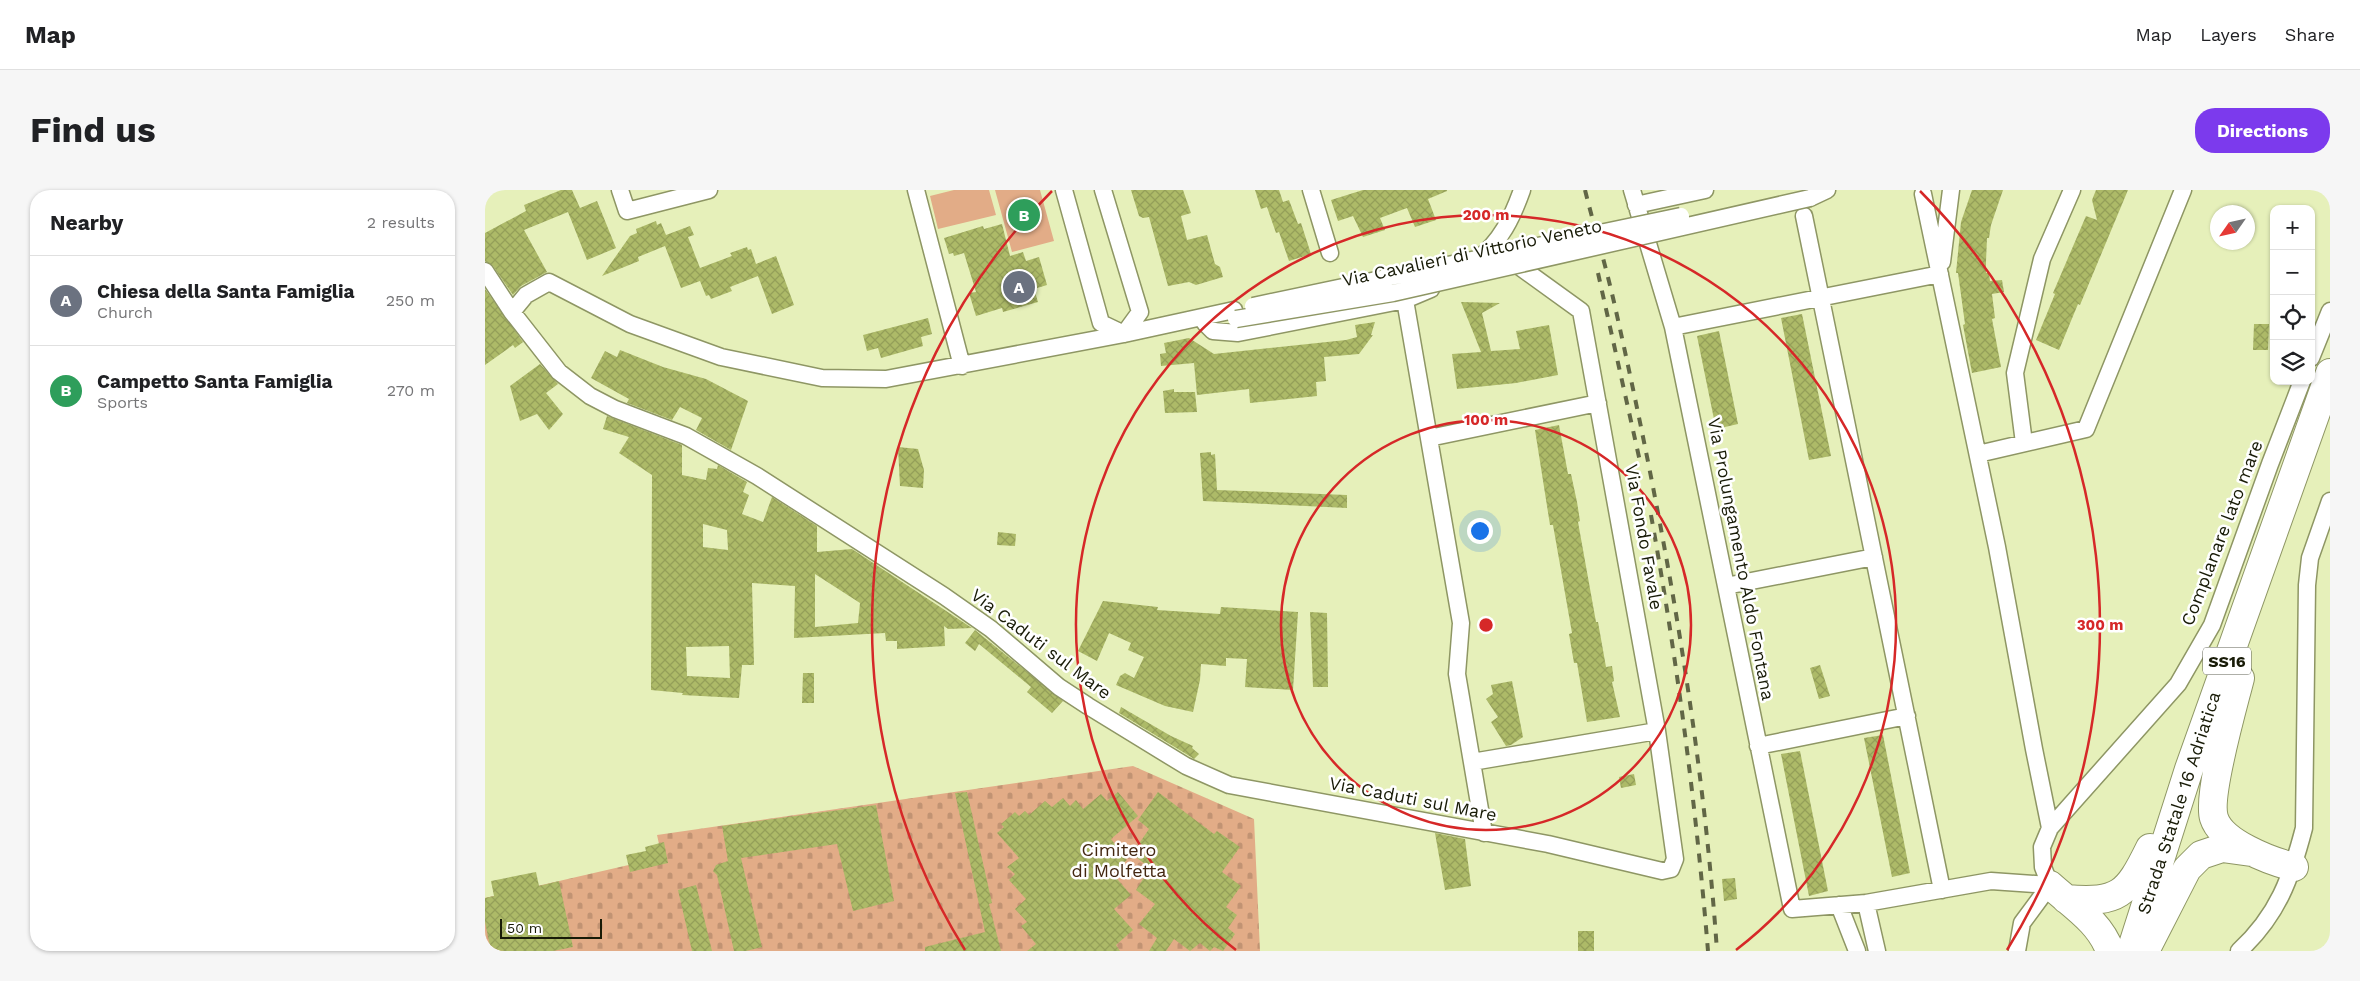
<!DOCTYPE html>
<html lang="en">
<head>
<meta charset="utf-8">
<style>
  :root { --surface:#fff; --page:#f6f6f6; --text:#202124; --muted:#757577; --line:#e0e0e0; --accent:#7c3aed }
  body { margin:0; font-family:"Work Sans",sans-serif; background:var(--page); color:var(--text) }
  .controls { position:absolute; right:15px; top:15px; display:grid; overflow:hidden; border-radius:10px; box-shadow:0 1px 4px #0004 }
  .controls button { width:45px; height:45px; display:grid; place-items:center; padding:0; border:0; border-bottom:1px solid var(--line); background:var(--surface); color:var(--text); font:25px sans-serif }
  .compass { position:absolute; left:1725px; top:15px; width:45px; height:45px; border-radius:50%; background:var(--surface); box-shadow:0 1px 4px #0004; rotate:236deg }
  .scale { position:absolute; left:15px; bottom:12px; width:102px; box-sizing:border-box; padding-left:5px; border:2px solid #181b07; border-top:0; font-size:14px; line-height:18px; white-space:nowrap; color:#181b07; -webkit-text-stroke:4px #fff; paint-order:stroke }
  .you { position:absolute; left:994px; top:340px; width:18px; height:18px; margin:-12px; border:4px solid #fff; border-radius:50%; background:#1a73e8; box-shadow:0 0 0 8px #1a73e833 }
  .badge { display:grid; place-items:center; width:32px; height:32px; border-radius:50%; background:var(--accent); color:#fff; font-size:16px; font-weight:700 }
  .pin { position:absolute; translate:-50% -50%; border:2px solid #fff; box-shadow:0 1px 5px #0006 }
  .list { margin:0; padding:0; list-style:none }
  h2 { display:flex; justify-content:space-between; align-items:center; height:65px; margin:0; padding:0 20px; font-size:21px }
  h2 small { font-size:16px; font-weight:400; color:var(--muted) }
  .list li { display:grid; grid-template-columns:32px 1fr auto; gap:15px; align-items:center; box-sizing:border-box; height:90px; padding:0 20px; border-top:1px solid var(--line) }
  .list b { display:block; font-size:19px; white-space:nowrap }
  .list p { margin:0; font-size:16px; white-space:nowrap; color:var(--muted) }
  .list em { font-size:16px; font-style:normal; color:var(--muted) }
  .icon { flex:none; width:28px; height:28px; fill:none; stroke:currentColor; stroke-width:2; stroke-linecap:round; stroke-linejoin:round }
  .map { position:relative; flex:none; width:1845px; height:761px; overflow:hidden; border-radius:20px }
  header { display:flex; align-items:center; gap:30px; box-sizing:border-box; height:70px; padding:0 25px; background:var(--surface); border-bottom:1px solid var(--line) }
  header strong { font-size:24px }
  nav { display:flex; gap:28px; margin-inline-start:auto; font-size:18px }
  .intro { display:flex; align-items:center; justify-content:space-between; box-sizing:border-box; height:120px; padding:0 30px }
  h1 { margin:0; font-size:35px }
  .button { padding:12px 22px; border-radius:20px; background:var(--accent); color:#fff; font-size:18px; font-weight:700 }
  main { display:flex; gap:30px; padding:0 30px }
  aside { flex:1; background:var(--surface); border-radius:20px; box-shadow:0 1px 4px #0004 }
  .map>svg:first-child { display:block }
  .cemetery { fill:url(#cemetery-stones) }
  .park { fill:#e2ac87 }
  .building { fill:url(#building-cross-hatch); fill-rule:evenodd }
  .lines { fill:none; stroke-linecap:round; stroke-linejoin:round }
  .minor-casing { stroke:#8e9664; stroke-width:19 }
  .trunk-casing { stroke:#8e9664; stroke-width:30 }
  .minor { stroke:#fff; stroke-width:16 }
  .trunk { stroke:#fff; stroke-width:28 }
  .rail { stroke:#616646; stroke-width:4; stroke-dasharray:9 9; stroke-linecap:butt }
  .minor-bridge-casing { stroke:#8e9664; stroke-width:19; stroke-linecap:butt }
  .minor-bridge { stroke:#fff; stroke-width:16 }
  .ring { fill:none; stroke:#d62828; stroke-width:2.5 }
  .labels { text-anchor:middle; stroke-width:5; stroke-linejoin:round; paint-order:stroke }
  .shield { fill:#fff; stroke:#5d5f51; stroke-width:1 }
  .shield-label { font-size:16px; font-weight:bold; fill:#181b07 }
  .street-label { font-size:18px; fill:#181b07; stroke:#fff }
  .park-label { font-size:18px; fill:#432711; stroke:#fff }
  .centre { fill:#d62828; stroke:#fff; stroke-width:2.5 }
  .ring-label { font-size:15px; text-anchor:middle; font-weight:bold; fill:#d62828; stroke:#fff; stroke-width:5; stroke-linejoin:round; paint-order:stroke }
</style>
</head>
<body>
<header>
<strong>Map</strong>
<nav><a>Map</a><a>Layers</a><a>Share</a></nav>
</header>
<div class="intro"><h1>Find us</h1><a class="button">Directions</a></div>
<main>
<aside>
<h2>Nearby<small>2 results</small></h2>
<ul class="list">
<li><span class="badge" style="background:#6b7280">A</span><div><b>Chiesa della Santa Famiglia</b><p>Church</p></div><em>250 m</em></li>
<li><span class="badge" style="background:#2e9e5b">B</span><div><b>Campetto Santa Famiglia</b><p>Sports</p></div><em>270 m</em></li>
</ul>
</aside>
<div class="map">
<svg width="1845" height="761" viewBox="0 0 1845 761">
  <defs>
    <pattern id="cemetery-stones" width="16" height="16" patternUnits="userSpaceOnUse" patternTransform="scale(1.25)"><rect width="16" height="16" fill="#e2ac87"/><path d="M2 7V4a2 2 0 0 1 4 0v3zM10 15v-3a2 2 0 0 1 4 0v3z" fill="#c19373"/></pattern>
    <pattern id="building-cross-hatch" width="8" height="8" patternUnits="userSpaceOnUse" patternTransform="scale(1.25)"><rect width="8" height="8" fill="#adba68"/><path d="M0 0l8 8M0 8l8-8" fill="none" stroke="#949f59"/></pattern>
  </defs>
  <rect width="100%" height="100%" fill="#e6f0ba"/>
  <!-- cemetery -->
  <path class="cemetery" d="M648,576L769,629L775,761H0V708L174,668L176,663L172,645Z"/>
  <!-- park -->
  <path class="park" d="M469,0H504L511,25L453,39L445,6Z
    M510,0H555L569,51L527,62Z"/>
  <!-- building -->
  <path class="building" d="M76,0H87L95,18L112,11L131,58L102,70L83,22L39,40L62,82L36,96L28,105L8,76L0,71V43L41,21L39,15Z
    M646,0H698L706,23L696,26L702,50L722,45L730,74L735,77L738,87L711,95L704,92L683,96L664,27L658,28L654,26Z
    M770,0H794L798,12L804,10L813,34L816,33L826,64L804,71L794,42L791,43L782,17L776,19Z
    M878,0H962V1L943,9L951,30L930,37L922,18L895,28L900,40L878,47L868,26L853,31L846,10Z
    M1487,0H1518L1506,35L1504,48H1502L1501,72V83H1504L1505,91L1517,90L1519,102L1507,104L1510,128L1507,129L1516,177L1487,183L1478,135L1480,134L1473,83H1471L1476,32Z
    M1611,0H1643L1595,115L1593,114L1574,160L1551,150L1570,104L1568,103L1601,26L1612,30L1607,10Z
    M171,31L172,35L176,33L181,45L205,36L209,45L203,47L215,78L247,66L245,63L262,57L263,60L266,59L271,74L291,66L309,115L287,124L273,86L245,97L247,101L226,109L224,105L221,106L215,91L196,98L180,56L153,67L154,71L117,86L145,46L152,43L151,39Z
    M517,34L525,66L538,62L541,71L554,67L562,95L549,99L553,112L518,122L517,118L491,126L484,103L491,102L479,63L469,66L468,63L464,64L459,48L498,36L499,39Z
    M0,99L38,152L30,158L28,155L0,175Z
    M976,112L1015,113L997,123L1006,161L1035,159L1031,141L1064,135L1073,185L1031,193L972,199L967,164L996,162Z
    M1317,124L1346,266L1324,270L1296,128Z
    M443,128L447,144L436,147L438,156L396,168L393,158L382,161L378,145Z
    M890,132L886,145H888L874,164L839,167L841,191L831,192L832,206L765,213L764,199L712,205L709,173L676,176L675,164L681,163L679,153L704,148L729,164L861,150L872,147L870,135Z
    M1769,134H1784L1783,160H1768Z
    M1234,141L1253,234L1231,239L1212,146Z
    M135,160L178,177L221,189L263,211L246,260L211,240L217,228L195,217L187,230L142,213L144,209L106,188L120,161L132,167Z
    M55,174L73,194L61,203L78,224L64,240L52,224L35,231L25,196Z
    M689,199V202H710L712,222L680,223L678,201Z
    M122,226L197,255V285L221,290L223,278L232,279L233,275L262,292L258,302L264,305L257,324L278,332L287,307L332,336V362L367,359L487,438L463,439L459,436L460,456L412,459V451H401L400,443L309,448L310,396L267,393L269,475H257L254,508L197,505L198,503L166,500L167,285L134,263L144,247L118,239ZM218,334L242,340L243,360L218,357ZM330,384L375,413L373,433L330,437ZM244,456L245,488L202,486L201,457Z
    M1074,235L1083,284H1086L1092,312L1095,331L1093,332L1111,432H1113L1121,477L1127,476L1129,491L1127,492L1135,527L1102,532L1092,473H1089L1084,444L1087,443L1068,335H1065L1050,240Z
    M413,257L433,259L439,280L438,298L415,296Z
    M726,262V265L730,264L732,300L862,305V318L718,311L715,263Z
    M513,342L531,344L530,356L512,355Z
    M618,411L673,417L672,420L735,424L736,417L813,422L808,500L760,497L762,469L741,468V476L716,474L715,490L708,522L680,516L631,495L635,486L640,483L649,488L659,467L643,460L646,453L624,443L612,471L593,461Z
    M825,422L842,423L843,497H828Z
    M490,440L578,511L567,523L542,502L546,497L494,454L490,461L480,453Z
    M1335,475L1345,506L1334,509L1325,478Z
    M318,483H329V513H317Z
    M1027,491L1038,547L1026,555L1021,556L1006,532L1013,527L1001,509L1008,504L1006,495Z
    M636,517L686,546L708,556L707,558L714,564L709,569L706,567L634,523Z
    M1398,545L1425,683L1407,687L1379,548Z
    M1315,561L1343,701L1324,706L1296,564Z
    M1149,584L1151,595L1136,598L1134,587Z
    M482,602L507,713L504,714L516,761H440V757L500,742L470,603Z
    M633,602L653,626L626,649L642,670L627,683L646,705L629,719L648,740L631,755L635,761H542L551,754L536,736L542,732L530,719L541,709L524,690L530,684L522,677L534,668L512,643L519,637L516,634L530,622L534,626L540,621L544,625L560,611L567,617L578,608L585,616L591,610L598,619L616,604L622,611Z
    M673,602L729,644L732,641L755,657L737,682L756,696L741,717L752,725L743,738L750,744L738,761L729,757L725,761L715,753L705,761L689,749L681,761H664L672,748L654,734L670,714L651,700L665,678L647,664L664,639L653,630Z
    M391,615L409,711L368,721L352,654L256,668L277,757L261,761H249L232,685L228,681L231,675L243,671L237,636Z
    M950,643L980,649L986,696L960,700Z
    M179,652L183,673L145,682L141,665L161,661L160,657Z
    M51,682L54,696L74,691L88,757L68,761H6L0,732V708L9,706L6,691Z
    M1250,688L1252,709L1239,711L1237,689Z
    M211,695L216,715L227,761H207L193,700Z
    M1093,741H1109V761H1093Z"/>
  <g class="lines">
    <defs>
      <path id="minor" d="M135,0L142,21L224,0
        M431,0L477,176
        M579,0L616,133L639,144
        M618,0L655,122L639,144
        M826,0L845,63
        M1147,0L1188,137L1307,719L1381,713L1506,691L1565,695
        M1438,4L1512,357L1549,559L1565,638L1557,657L1558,677L1565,695
        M1325,8L1342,0
        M1151,15L1220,0
        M1319,26L1457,700
        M992,70C1016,51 1027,28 1037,0
        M1457,72L1466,0
        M0,81L27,122L74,182L105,206L130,219L201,246L272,286L459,406L506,439L574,497L603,516L701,576L744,595L1063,654L1177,681L1186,679L1190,669L1172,541L1096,121L1024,69
        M946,99L920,110L976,433L972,484L999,643
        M27,122L41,105L64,92L145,134L236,167L337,188L401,189L639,144L749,120
        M720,133L728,141L753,143L920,110
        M1188,137L1455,84
        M1826,168L1845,121
        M944,248L1113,213
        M1539,253L1530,183L1557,69L1587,0
        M1493,264L1601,239L1698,0
        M1241,396L1389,367
        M1273,556L1422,526
        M987,572L1172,541
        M1565,638L1693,494L1727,435L1785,274L1817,191
        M1381,713L1392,761
        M1354,715L1372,761
        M1532,761L1537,733L1565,695
        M1754,761C1793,725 1806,688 1819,638L1822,395L1825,368L1845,311"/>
      <path id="trunk" d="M1755,488C1748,516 1722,605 1729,628C1737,653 1785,671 1809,677
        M1565,695C1587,715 1615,732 1625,761
        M1581,709C1634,713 1642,705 1665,658
        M1646,761L1704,579L1845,183
        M1660,761L1702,679L1716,665L1737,658L1766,662"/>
    </defs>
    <!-- minor casing -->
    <use href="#minor" class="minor-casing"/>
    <!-- trunk casing -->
    <use href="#trunk" class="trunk-casing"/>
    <!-- minor -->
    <use href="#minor" class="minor"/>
    <!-- trunk -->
    <use href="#trunk" class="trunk"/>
    <!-- rail -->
    <path class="rail" d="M1100,0C1110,40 1122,80 1131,121C1178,331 1217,545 1232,761
      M1113,83L1156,276
      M1166,325C1192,470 1211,615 1223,761"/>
    <defs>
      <path id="minor-bridge" d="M768,116L1196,26
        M751,129L908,103L1325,8"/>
    </defs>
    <!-- minor-bridge casing -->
    <use href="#minor-bridge" class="minor-bridge-casing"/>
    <!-- minor-bridge -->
    <use href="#minor-bridge" class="minor-bridge"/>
  </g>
  <!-- distance rings -->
  <g class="ring">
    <circle cx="1001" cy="435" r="205"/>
    <path d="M751 760A410 410 0 1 1 1251 760"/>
    <path d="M480 760A614 614 0 0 1 567 1M1435 1A614 614 0 0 1 1522 760"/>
  </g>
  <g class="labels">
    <!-- shield labels -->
    <rect class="shield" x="1718" y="457.5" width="48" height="27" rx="4"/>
    <g class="shield-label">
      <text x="1742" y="477">SS16</text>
    </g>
    <!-- street labels -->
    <g class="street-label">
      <text transform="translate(987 63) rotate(-12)" y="6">Via Cavalieri di Vittorio Veneto</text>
      <text transform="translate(1737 343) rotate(-69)" y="6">Complanare lato mare</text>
      <text transform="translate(1159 347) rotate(80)" y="6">Via Fondo Favale</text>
      <text transform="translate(1256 369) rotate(79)" y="6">Via Prolungamento Aldo Fontana</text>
      <text transform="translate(556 454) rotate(37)" y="6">Via Caduti sul Mare</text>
      <text transform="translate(928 609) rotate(11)" y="6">Via Caduti sul Mare</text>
      <text transform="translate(1694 613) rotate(-72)" y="6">Strada Statale 16 Adriatica</text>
    </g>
    <!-- park labels -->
    <g class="park-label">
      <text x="634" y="666">Cimitero<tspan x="634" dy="21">di Molfetta</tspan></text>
    </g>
  </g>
  <circle cx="1001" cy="435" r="8" class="centre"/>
  <g class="ring-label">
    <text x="1001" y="30">200 m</text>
    <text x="1001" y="235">100 m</text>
    <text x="1615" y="440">300 m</text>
  </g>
</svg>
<div class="controls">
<button>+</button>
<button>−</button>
<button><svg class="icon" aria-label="locate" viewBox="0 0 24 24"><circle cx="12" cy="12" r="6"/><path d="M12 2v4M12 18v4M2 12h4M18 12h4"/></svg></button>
<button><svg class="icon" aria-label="layers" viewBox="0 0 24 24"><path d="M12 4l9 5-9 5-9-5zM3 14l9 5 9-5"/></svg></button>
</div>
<svg class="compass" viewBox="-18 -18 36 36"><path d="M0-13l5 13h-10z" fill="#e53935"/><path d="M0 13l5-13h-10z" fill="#757577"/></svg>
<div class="scale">50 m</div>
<div class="you"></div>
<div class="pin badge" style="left:534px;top:97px;background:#6b7280">A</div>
<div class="pin badge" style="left:539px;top:25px;background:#2e9e5b">B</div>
</div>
</main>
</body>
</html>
